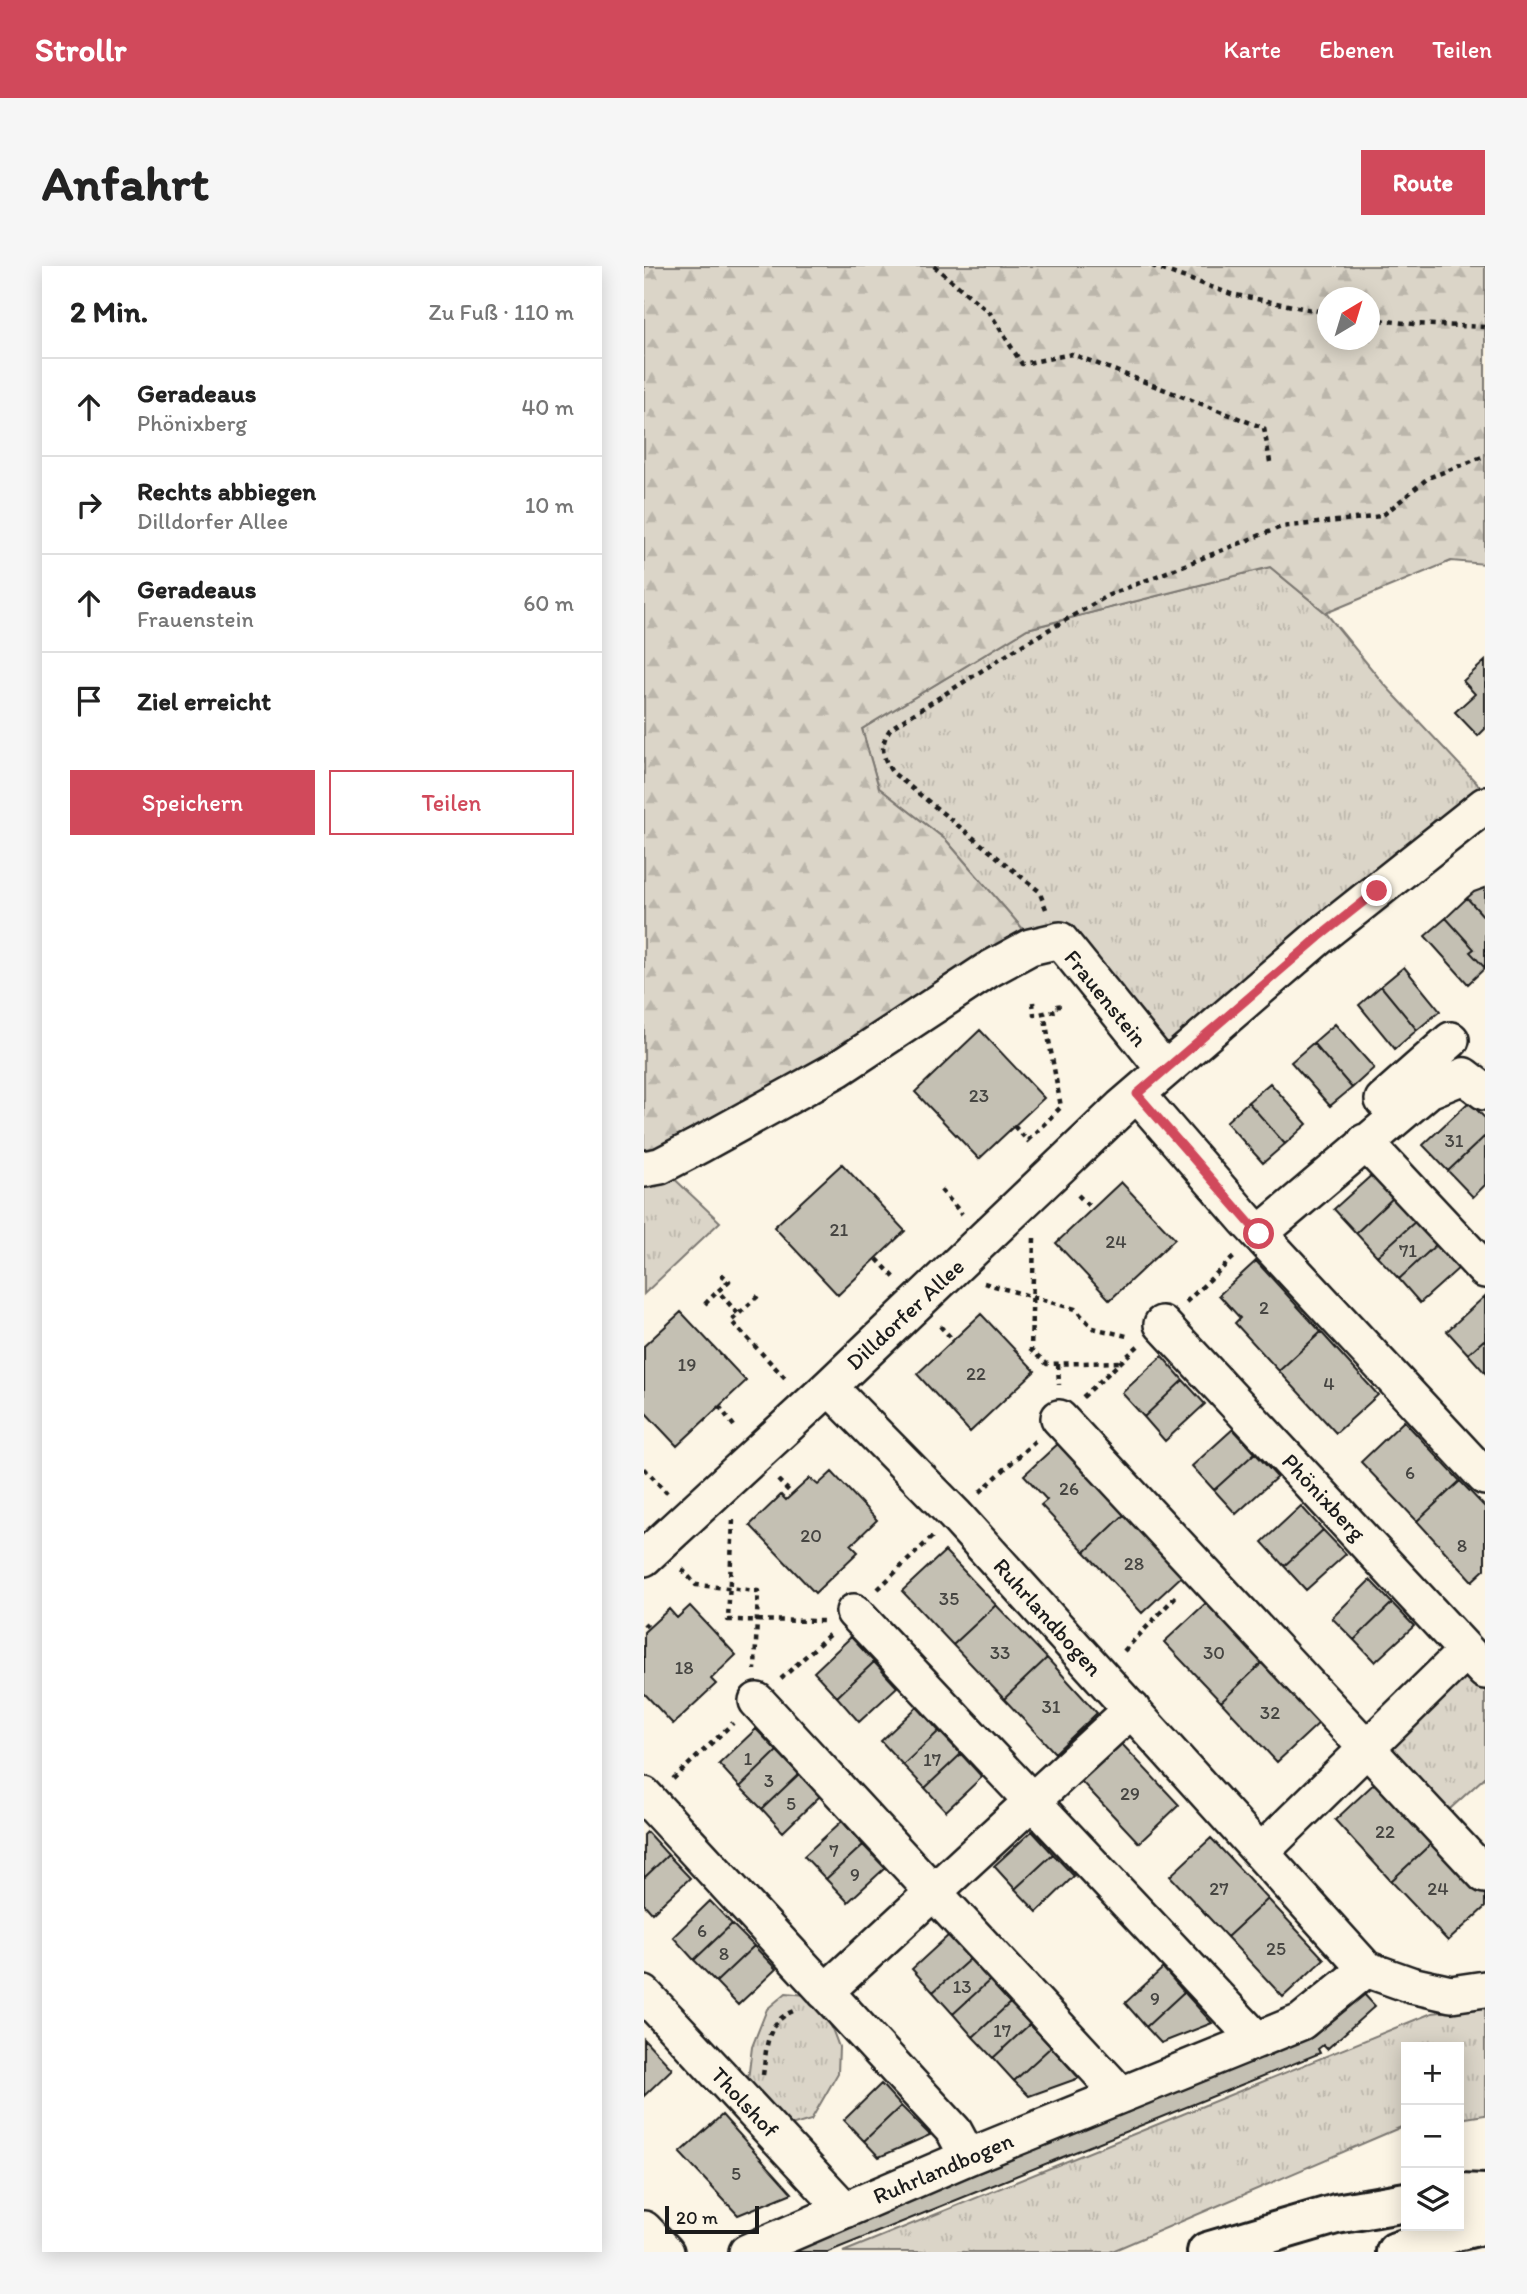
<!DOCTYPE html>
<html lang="de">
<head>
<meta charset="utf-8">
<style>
  :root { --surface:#fff; --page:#f6f6f6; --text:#222; --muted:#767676; --line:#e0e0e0; --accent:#d1495b }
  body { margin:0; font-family:Itim,sans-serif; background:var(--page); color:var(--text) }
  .controls { position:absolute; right:21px; bottom:21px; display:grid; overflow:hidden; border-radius:0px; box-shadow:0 4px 18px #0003 }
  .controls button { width:63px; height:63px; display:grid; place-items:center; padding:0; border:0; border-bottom:2px solid var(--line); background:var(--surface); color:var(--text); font:35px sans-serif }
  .compass { position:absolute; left:673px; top:21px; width:63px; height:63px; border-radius:50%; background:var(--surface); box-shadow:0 4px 18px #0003; rotate:38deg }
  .scale { position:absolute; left:21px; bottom:18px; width:94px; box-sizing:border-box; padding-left:7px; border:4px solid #1c1c1c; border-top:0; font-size:19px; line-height:24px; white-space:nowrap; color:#1c1c1c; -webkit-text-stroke:5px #fcf5e5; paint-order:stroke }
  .stop { position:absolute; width:21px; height:21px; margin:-16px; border:5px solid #d1495b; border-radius:50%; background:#fff }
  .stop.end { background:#d1495b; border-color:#fff; box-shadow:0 2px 7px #0008 }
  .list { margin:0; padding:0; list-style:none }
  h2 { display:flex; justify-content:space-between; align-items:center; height:91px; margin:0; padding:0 28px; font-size:30px }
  h2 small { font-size:23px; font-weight:400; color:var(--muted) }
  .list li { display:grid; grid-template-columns:46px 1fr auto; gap:21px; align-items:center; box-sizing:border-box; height:98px; padding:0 28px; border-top:2px solid var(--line) }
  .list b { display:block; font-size:26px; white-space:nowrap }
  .list p { margin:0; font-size:23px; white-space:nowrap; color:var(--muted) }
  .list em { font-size:23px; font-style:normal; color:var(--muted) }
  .actions { display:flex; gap:14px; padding:21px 28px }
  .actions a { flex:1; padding:16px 0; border:2px solid var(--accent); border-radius:0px; text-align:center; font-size:24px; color:var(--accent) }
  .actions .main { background:var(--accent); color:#fff }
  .icon { flex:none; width:38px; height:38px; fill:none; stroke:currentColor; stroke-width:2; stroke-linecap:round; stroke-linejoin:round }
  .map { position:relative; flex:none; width:841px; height:1986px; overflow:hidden; border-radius:0px }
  header { display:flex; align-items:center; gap:42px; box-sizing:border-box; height:98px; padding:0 35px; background:var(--accent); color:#fff }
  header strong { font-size:33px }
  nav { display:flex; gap:38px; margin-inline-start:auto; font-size:24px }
  .intro { display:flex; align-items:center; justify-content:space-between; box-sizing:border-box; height:168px; padding:0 42px }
  h1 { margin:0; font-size:49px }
  .button { padding:18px 32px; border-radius:0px; background:var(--accent); color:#fff; font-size:24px; font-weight:700 }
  main { display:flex; gap:42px; padding:0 42px }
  aside { flex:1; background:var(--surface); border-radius:0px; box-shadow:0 4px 18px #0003 }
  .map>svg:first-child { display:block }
  .grass { fill:url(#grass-tufts); stroke:#7c7872; stroke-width:2 }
  .forest { fill:url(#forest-firs); stroke:#7c7872; stroke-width:2; fill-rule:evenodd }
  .building { fill:#c4c0b3; stroke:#1c1c1c; stroke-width:2 }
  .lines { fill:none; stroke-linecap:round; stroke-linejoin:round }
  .minor-casing { stroke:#1c1c1c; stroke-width:40 }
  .motorway-casing { stroke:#1c1c1c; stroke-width:44 }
  .path { stroke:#1c1c1c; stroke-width:4.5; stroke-dasharray:5 5; stroke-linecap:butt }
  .minor { stroke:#fcf5e5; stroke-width:35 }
  .motorway { stroke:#fcf5e5; stroke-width:38 }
  .route { stroke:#d1495b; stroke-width:9 }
  .labels { text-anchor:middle; stroke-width:5; stroke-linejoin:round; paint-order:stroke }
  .number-label { font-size:19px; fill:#464542 }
  .street-label { font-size:23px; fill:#1c1c1c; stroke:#fcf5e5 }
</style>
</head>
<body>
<header>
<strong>Strollr</strong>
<nav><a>Karte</a><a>Ebenen</a><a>Teilen</a></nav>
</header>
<div class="intro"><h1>Anfahrt</h1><a class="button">Route</a></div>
<main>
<aside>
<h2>2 Min.<small>Zu Fuß · 110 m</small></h2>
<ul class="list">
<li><svg class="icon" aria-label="ahead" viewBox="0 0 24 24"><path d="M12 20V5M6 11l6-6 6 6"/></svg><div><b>Geradeaus</b><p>Phönixberg</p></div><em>40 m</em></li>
<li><svg class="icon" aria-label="right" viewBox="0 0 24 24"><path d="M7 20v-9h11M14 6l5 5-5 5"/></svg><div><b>Rechts abbiegen</b><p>Dilldorfer Allee</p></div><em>10 m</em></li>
<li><svg class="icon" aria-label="ahead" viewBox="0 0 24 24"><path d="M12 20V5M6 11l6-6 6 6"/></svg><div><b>Geradeaus</b><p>Frauenstein</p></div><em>60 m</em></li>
<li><svg class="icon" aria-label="arrive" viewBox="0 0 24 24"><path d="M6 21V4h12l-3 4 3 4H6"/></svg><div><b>Ziel erreicht</b></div></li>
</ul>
<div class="actions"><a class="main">Speichern</a><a>Teilen</a></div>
</aside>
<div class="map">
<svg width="841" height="1986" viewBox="0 0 841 1986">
  <defs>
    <pattern id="grass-tufts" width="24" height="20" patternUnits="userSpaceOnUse" patternTransform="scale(1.75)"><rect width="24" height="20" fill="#dbd5c8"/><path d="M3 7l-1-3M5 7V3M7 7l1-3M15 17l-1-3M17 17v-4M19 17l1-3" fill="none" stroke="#bbb6ab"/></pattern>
    <pattern id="forest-firs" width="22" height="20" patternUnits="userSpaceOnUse" patternTransform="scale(1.75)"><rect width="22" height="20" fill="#dbd5c8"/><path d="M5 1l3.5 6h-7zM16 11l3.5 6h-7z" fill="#bbb6ab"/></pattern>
  </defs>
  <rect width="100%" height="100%" fill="#fcf5e5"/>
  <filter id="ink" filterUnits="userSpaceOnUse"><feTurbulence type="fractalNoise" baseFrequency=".0143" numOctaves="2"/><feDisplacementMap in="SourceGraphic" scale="14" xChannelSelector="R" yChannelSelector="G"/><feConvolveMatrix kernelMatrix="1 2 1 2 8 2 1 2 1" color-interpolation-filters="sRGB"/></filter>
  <g filter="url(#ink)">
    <!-- grass -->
    <path class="grass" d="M626,301L682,347L739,417L841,526L522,800L504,778L391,677L302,574L235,522L218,463L383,363Z
      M21,904L76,956L0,1028V907Z
      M825,1392L841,1409V1511L797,1551L730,1480Z
      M142,1727L162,1729L179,1739L195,1781L194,1807L167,1854L147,1860L129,1846L104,1814L108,1781L123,1743Z
      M841,1741V1849L815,1853V1781H762V1859L466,1986H199L788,1747Z"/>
    <!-- forest -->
    <path class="forest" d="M0,0H841V298L807,295L682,347L626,301L383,363L218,463L235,522L302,574L391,677L0,899ZM684,32H726V74H684Z"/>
    <!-- building -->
    <path class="building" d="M841,395V463L834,470L811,446L831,428L819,415Z
      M841,622V652L823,632L830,626Z
      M823,632L841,652V702L826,686L830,683L802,652Z
      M802,652L830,683L826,686L841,702L824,718L781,670Z
      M760,701L796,745L773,764L737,720Z
      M737,720L773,764L751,783L715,739Z
      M691,758L730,802L708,822L669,777Z
      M336,764L400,832L335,893L271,826Z
      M669,777L708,822L686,840L647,796Z
      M626,817L663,858L641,878L604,836Z
      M604,836L641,878L619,897L582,856Z
      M825,836L841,852V870L804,905L779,879Z
      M841,870V919L829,931L804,905Z
      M198,898L261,965L194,1029L130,961Z
      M730,907L751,930L712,967L690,943Z
      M477,916L531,973L466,1034L412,977Z
      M751,930L773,954L733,990L712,967Z
      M773,954L794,977L755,1013L733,990Z
      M794,977L816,1001L776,1037L755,1013Z
      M612,995L677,1066L635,1105L591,1057L596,1052L575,1029Z
      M841,1030V1073L824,1088L803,1065Z
      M37,1046L102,1115L33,1180L0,1145V1080Z
      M337,1048L391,1105L326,1166L273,1108Z
      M677,1066L734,1129L692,1167L635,1105Z
      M841,1073V1107L824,1088Z
      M518,1090L539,1114L500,1151L478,1127Z
      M539,1114L561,1138L521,1175L500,1151Z
      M760,1155L816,1215L773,1255L717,1196Z
      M589,1163L611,1187L570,1224L548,1200Z
      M416,1176L482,1247L441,1286L397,1239L403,1234L380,1209Z
      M611,1187L633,1211L592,1248L570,1224Z
      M188,1206L233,1254L207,1279L214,1286L171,1327L106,1259L137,1229L142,1234L166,1212L174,1219Z
      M816,1215L841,1241V1303L828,1315L773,1255Z
      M657,1240L679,1264L640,1300L618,1276Z
      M482,1247L540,1308L498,1347L441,1286Z
      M679,1264L702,1288L662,1324L640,1300Z
      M301,1285L352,1339L309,1379L258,1325Z
      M726,1314L748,1337L710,1374L688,1352Z
      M563,1336L619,1396L577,1436L520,1376Z
      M748,1337L770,1360L731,1396L710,1374Z
      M352,1339L403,1392L360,1433L309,1379Z
      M46,1340L92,1389L67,1413L72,1418L29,1458L0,1427V1366L25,1343L33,1352Z
      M207,1371L230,1396L193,1431L170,1406Z
      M403,1392L453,1447L411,1487L360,1433Z
      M230,1396L253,1421L215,1456L193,1431Z
      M619,1396L676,1456L633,1496L577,1436Z
      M273,1441L295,1465L259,1499L237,1475Z
      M112,1463L133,1485L96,1521L75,1498Z
      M295,1465L317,1488L281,1522L259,1499Z
      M477,1477L535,1539L495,1577L437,1515Z
      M133,1485L155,1508L118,1543L96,1521Z
      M317,1488L338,1511L302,1545L281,1522Z
      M155,1508L176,1530L139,1566L118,1543Z
      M734,1514L790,1575L747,1615L691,1554Z
      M198,1555L219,1579L182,1613L160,1590Z
      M388,1565L409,1588L371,1623L350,1600Z
      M3,1566L24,1589L0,1612V1569Z
      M567,1572L624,1633L583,1671L526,1610Z
      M790,1575L841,1629V1641L804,1675L747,1615Z
      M219,1579L241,1602L204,1636L182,1613Z
      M409,1588L430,1610L393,1646L371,1623Z
      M24,1589L46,1612L8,1647L0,1638V1612Z
      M624,1633L680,1693L639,1731L583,1671Z
      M66,1635L88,1658L50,1694L29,1671Z
      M88,1658L110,1680L72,1716L50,1694Z
      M305,1669L326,1693L289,1726L268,1703Z
      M110,1680L132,1703L94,1739L72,1716Z
      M326,1693L346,1714L309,1748L289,1726Z
      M519,1702L540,1726L502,1761L481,1737Z
      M346,1714L366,1737L329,1771L309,1748Z
      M540,1726L568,1757L517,1777L502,1761Z
      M718,1726L731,1740L683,1783L679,1779L674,1783L676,1787L184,1986H139L670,1770Z
      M366,1737L386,1758L349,1792L329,1771Z
      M386,1758L407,1781L370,1815L349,1792Z
      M0,1773L28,1803L0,1830Z
      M407,1781L435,1812L385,1830L370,1815Z
      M237,1818L257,1840L220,1875L200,1854Z
      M257,1840L286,1869L235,1891L220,1875Z
      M78,1849L148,1927L94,1949L36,1887Z"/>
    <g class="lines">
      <defs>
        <path id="minor" d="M493,828L602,954L841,1211
          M739,834L807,774
          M721,876L841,1004
          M0,903L16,900L56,879L194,803L344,704L386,681L416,674L521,804
          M615,968L785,824L820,810L841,826
          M518,1058L841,1405
          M185,1121L311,1249L722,1703L767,1719L807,1728L841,1723
          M415,1152L841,1609
          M0,1292L185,1121L478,841L675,671L841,539
          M210,1346L613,1774
          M113,1435L477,1829
          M0,1529L310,1865L324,1891
          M617,1586L822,1385
          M181,1726L488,1443
          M0,1728L201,1944
          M0,1963L22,1986
          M103,1986L324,1891L657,1756L722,1703"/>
        <path id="motorway" d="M815,1927L841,1928
          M563,1986L692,1948L762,1936
          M752,1986L812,1965L841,1958"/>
      </defs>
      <!-- minor casing -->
      <use href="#minor" class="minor-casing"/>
      <!-- motorway casing -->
      <use href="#motorway" class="motorway-casing"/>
      <!-- path -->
      <path class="path" d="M290,0L346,47L378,98L428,88L620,162L626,196
        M508,0L587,28L684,47
        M726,53L769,58L841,61
        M402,643L395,625L248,506C238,491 235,478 247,462L380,378L465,329L637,261L738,250L784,212L841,190
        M389,736L390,749L415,744L414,733
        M370,860L385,876
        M384,874L417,841L400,747
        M297,924L318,948
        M434,929L448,943
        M390,972L387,1084L403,1098L476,1096
        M233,993L251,1012
        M77,1008L85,1015L74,1025L94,1048
        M340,1017L431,1043L449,1062L487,1071
        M114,1030L87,1055L144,1115
        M542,1036L591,990
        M61,1038L74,1025
        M296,1060L309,1074
        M414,1098L415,1119
        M439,1131L494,1080
        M75,1140L93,1164
        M0,1202L23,1227
        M134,1214L148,1228
        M336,1226L391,1175
        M89,1254L84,1354L181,1355
        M38,1303L52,1319L114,1325L111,1404
        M234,1323L289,1270
        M0,1357L5,1362
        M480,1385L534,1328
        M137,1413L187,1367
        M29,1513L89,1457
        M119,1809C123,1781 121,1755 152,1744"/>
      <!-- minor -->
      <use href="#minor" class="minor"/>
      <!-- motorway -->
      <use href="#motorway" class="motorway"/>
    </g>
  </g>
  <g class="lines" filter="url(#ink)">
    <!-- route -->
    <path class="route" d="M615,968L493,828L675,671L733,625"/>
  </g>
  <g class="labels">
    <!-- number labels -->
    <g class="number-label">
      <text x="335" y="836">23</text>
      <text x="810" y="881">31</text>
      <text x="195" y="970">21</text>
      <text x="472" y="982">24</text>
      <text x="764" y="991">71</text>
      <text x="620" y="1048">2</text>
      <text x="43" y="1105">19</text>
      <text x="332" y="1114">22</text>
      <text x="685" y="1124">4</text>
      <text x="766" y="1213">6</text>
      <text x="425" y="1229">26</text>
      <text x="167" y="1276">20</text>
      <text x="818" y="1286">8</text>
      <text x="490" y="1304">28</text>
      <text x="305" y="1339">35</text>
      <text x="356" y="1393">33</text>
      <text x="570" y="1393">30</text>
      <text x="40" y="1408">18</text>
      <text x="407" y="1447">31</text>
      <text x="626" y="1453">32</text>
      <text x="104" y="1499">1</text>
      <text x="288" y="1500">17</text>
      <text x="125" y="1521">3</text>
      <text x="486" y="1534">29</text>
      <text x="147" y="1544">5</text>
      <text x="741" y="1572">22</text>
      <text x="190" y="1591">7</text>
      <text x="211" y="1615">9</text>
      <text x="575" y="1629">27</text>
      <text x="794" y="1629">24</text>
      <text x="58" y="1671">6</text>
      <text x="632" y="1689">25</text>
      <text x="80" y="1694">8</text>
      <text x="318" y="1727">13</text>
      <text x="511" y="1739">9</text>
      <text x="358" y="1771">17</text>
      <text x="92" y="1914">5</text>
    </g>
    <!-- street labels -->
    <g class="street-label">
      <text transform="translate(462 732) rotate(51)" y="8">Frauenstein</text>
      <text transform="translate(261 1048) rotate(-43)" y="8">Dilldorfer Allee</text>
      <text transform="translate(680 1231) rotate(47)" y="8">Phönixberg</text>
      <text transform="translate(404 1351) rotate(48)" y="8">Ruhrlandbogen</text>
      <text transform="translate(101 1836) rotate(47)" y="8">Tholshof</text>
      <text transform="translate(299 1902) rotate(-23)" y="8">Ruhrlandbogen</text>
    </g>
  </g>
</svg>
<div class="controls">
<button>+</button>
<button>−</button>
<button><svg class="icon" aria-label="layers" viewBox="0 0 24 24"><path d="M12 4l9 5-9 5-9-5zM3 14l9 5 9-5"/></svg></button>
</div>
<svg class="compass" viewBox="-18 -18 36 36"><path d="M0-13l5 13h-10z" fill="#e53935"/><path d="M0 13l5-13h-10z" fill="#767676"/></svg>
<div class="scale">20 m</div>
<div class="stop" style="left:615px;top:968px"></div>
<div class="stop end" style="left:733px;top:625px"></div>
</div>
</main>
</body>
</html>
